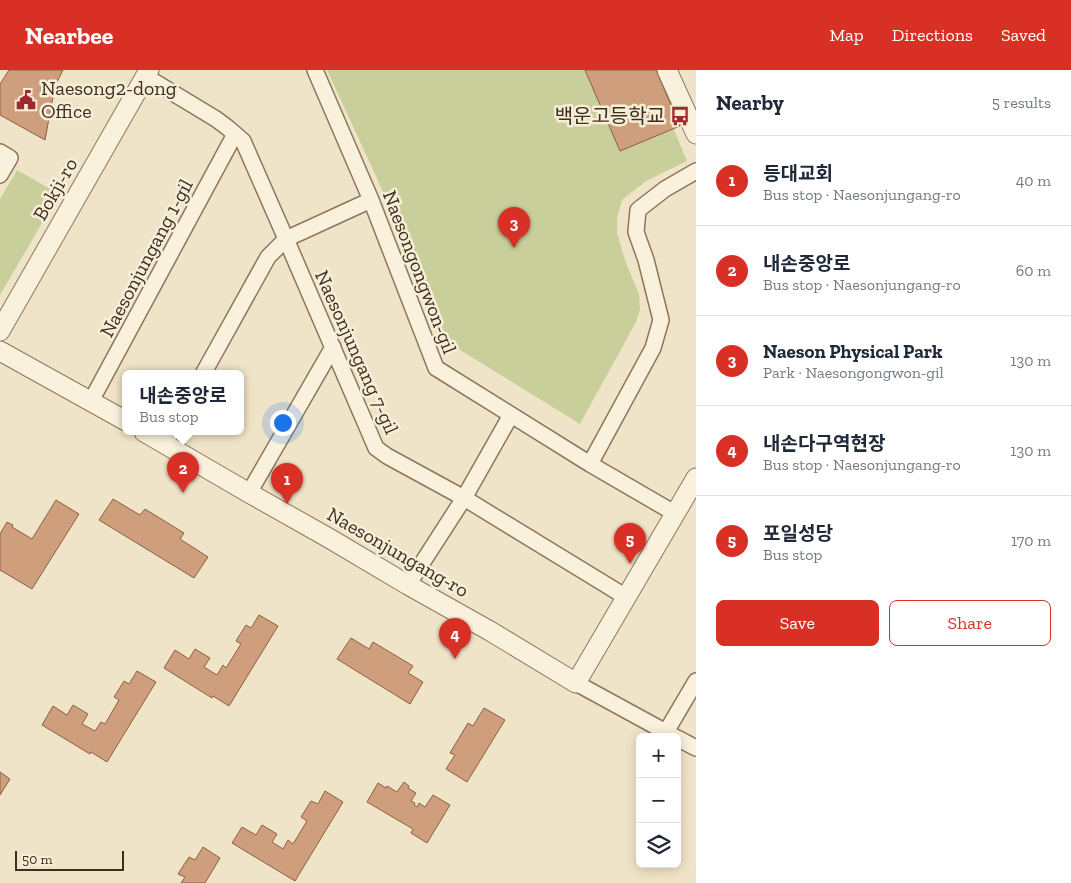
<!DOCTYPE html>
<html lang="en">
<head>
<meta charset="utf-8">
<style>
  :root { --surface:#fff; --page:#f6f6f7; --text:#1f2937; --muted:#747a83; --line:#e0e1e3; --accent:#d93025 }
  body { margin:0; font-family:"Zilla Slab","Noto Sans KR",serif; background:var(--page); color:var(--text) }
  .controls { position:absolute; right:15px; bottom:15px; display:grid; overflow:hidden; border-radius:8px; box-shadow:0 2px 12px #0003 }
  .controls button { width:45px; height:45px; display:grid; place-items:center; padding:0; border:0; border-bottom:1px solid var(--line); background:var(--surface); color:var(--text); font:25px sans-serif }
  .scale { position:absolute; left:15px; bottom:12px; width:109px; box-sizing:border-box; padding-left:5px; border:2px solid #3d2e20; border-top:0; font-size:14px; line-height:18px; white-space:nowrap; color:#3d2e20; -webkit-text-stroke:4px #f7eed8; paint-order:stroke }
  .you { position:absolute; left:282px; top:352px; width:18px; height:18px; margin:-12px; border:4px solid #fff; border-radius:50%; background:#1a73e8; box-shadow:0 0 0 8px #1a73e833 }
  .badge { display:grid; place-items:center; width:32px; height:32px; border-radius:50%; background:var(--accent); color:#fff; font-size:16px; font-weight:700 }
  .pin { position:absolute; translate:-50% -41px; filter:drop-shadow(0 1px 2px #0008) }
  .pin::after { content:''; position:absolute; top:26px; width:18px; height:15px; background:inherit; clip-path:polygon(0 0,100% 0,50% 100%) }
  .popup { position:absolute; left:122px; top:300px; width:122px; height:65px; box-sizing:border-box; display:grid; place-content:center; border-radius:8px; background:var(--surface); filter:drop-shadow(0 1px 4px #0005); font-size:16px; white-space:nowrap; color:var(--muted) }
  .popup b { font-size:19px; color:var(--text) }
  .popup::after { content:''; position:absolute; left:50%; top:100%; margin-left:-10px; border:10px solid transparent; border-top-color:var(--surface) }
  .list { margin:0; padding:0; list-style:none }
  h2 { display:flex; justify-content:space-between; align-items:center; height:65px; margin:0; padding:0 20px; font-size:21px }
  h2 small { font-size:16px; font-weight:400; color:var(--muted) }
  .list li { display:grid; grid-template-columns:32px 1fr auto; gap:15px; align-items:center; box-sizing:border-box; height:90px; padding:0 20px; border-top:1px solid var(--line) }
  .list b { display:block; font-size:19px; white-space:nowrap }
  .list p { margin:0; font-size:16px; white-space:nowrap; color:var(--muted) }
  .list em { font-size:16px; font-style:normal; color:var(--muted) }
  .actions { display:flex; gap:10px; padding:15px 20px }
  .actions a { flex:1; padding:11px 0; border:1px solid var(--accent); border-radius:8px; text-align:center; font-size:18px; color:var(--accent) }
  .actions .main { background:var(--accent); color:#fff }
  .icon { flex:none; width:28px; height:28px; fill:none; stroke:currentColor; stroke-width:2; stroke-linecap:round; stroke-linejoin:round }
  .map { position:relative; flex:none; width:696px; height:813px; overflow:hidden }
  header { display:flex; align-items:center; gap:30px; box-sizing:border-box; height:70px; padding:0 25px; background:var(--accent); color:#fff }
  header strong { font-size:24px }
  nav { display:flex; gap:28px; margin-inline-start:auto; font-size:18px }
  main { display:flex }
  aside { flex:1; background:var(--surface) }
  .map>svg:first-child { display:block }
  .green { fill:#c9cf9b }
  .building { fill:#cf9f7d; stroke:#8d5f41 }
  .lines { fill:none; stroke-linecap:round; stroke-linejoin:round }
  .minor-casing { stroke:#8d765c; stroke-width:18 }
  .tertiary-casing { stroke:#8d765c; stroke-width:21 }
  .minor { stroke:#faf1dc; stroke-width:15 }
  .tertiary { stroke:#faf1dc; stroke-width:19 }
  .labels { text-anchor:middle; stroke-width:5; stroke-linejoin:round; paint-order:stroke }
  .poi-label { font-size:20px; fill:#3d2e20; stroke:#f7eed8; text-anchor:start }
  .street-label { font-size:20px; fill:#3d2e20; stroke:#f7eed8 }
</style>
</head>
<body>
<header>
<strong>Nearbee</strong>
<nav><a>Map</a><a>Directions</a><a>Saved</a></nav>
</header>
<main>
<div class="map">
<svg width="696" height="813" viewBox="0 0 696 813">
  <rect width="100%" height="100%" fill="#f0e4c8"/>
  <!-- green -->
  <path class="green" d="M327,0H649L687,91L646,111L622,130L617,148V163L626,193L639,224L640,239L636,252L580,354L444,270L380,115Z
    M17,100L59,124L0,225V129Z"/>
  <!-- building -->
  <path class="building" d="M9,0H63L55,16L45,70L0,45V14Z
    M585,0H656L680,56L620,81Z
    M113,429L140,445L145,439L184,463L180,469L208,487L194,508L99,450Z
    M56,430L79,444L32,519L0,500V464L7,452L13,455L12,457L32,469Z
    M259,545L278,556L229,636L213,626L212,628L164,598L175,580L189,589L195,579L210,588L204,597L217,605L223,595L226,598L241,574L236,571L246,555L251,558Z
    M351,568L369,579L373,572L413,596L408,603L423,612L410,634L337,589Z
    M137,601L156,612L107,692L91,682L90,684L42,655L53,636L67,645L73,635L88,644L82,654L95,661L101,652L105,654L119,630L114,627L124,611L129,614Z
    M484,638L505,650L467,712L446,699L455,685L450,683L468,653L473,656Z
    M0,702L10,709L0,725Z
    M404,712L409,716L408,718L416,723L411,731L415,733L414,735L417,737L419,733L425,737L433,725L450,735L427,773L411,763L413,759L367,732L378,713L386,718L387,716L397,722Z
    M325,721L343,732L295,811L232,773L242,757L256,765L262,755L277,764L272,772L283,779L288,770L293,774L307,751L301,747L311,731L318,734Z
    M203,777L220,788L205,813H181L185,807L178,804L189,787L195,790Z"/>
  <g class="lines">
    <defs>
      <path id="minor" d="M315,0L371,130L436,298L590,394L676,444
        M145,6L216,49L228,58L243,71L286,169L376,378L387,386L464,428L626,527
        M0,82L10,88L0,105
        M203,304L268,187L286,169L371,130
        M91,331L235,64
        M165,374L171,362
        M590,394L653,278L661,250L646,190L636,162L638,140L665,119L696,101
        M249,423L333,277
        M408,515L464,428L511,345
        M576,613L675,667
        M666,662L696,611
        M677,668L696,678"/>
      <path id="tertiary" d="M667,0L696,64
        M0,261L149,0
        M0,281L126,351
        M144,362L249,423L327,467L408,515L490,561L576,613L696,408"/>
    </defs>
    <!-- minor casing -->
    <use href="#minor" class="minor-casing"/>
    <!-- tertiary casing -->
    <use href="#tertiary" class="tertiary-casing"/>
    <!-- minor -->
    <use href="#minor" class="minor"/>
    <!-- tertiary -->
    <use href="#tertiary" class="tertiary"/>
  </g>
  <!-- icons -->
  <defs>
    <symbol id="civic-bare" viewBox="-9 -9 18 18"><path d="M-.6-6.5H3V-4.5H.6V-3L4-1V1h2V6H-6V1h2V-1L-.6-3ZM-1.2 2.5V6h2.4V2.5Z" fill="#9e2a2b" stroke="#f7eed8" stroke-width="2.5" paint-order="stroke"/></symbol>
    <symbol id="bus-bare" viewBox="-9 -9 18 18"><path d="M-5-6H5V4H4V6H2V4H-2V6H-4V4H-5ZM-3.5-4V0h7V-4ZM-3.5 1.2v1.5H-2V1.2ZM2 1.2v1.5H3.5V1.2Z" fill="#9e2a2b" stroke="#f7eed8" stroke-width="2.5" paint-order="stroke"/></symbol>
  </defs>
  <g fill-rule="evenodd">
    <use href="#civic-bare" x="12" y="16" width="28" height="28"/>
    <use href="#bus-bare" x="666" y="32" width="28" height="28"/>
  </g>
  <g class="labels">
    <!-- poi labels -->
    <g class="poi-label">
      <text x="41" y="25">Naesong2-dong<tspan x="41" dy="23">Office</tspan></text>
      <text x="665" y="53" text-anchor="end">백운고등학교</text>
    </g>
    <!-- street labels -->
    <g class="street-label">
      <text transform="translate(55 119) rotate(-60)" y="7">Bokji-ro</text>
      <text transform="translate(146 188) rotate(-62)" y="7">Naesonjungang 1-gil</text>
      <text transform="translate(420 202) rotate(69)" y="7">Naesongongwon-gil</text>
      <text transform="translate(357 282) rotate(66)" y="7">Naesonjungang 7-gil</text>
      <text transform="translate(398 482) rotate(30)" y="7">Naesonjungang-ro</text>
    </g>
  </g>
</svg>
<div class="controls">
<button>+</button>
<button>−</button>
<button><svg class="icon" aria-label="layers" viewBox="0 0 24 24"><path d="M12 4l9 5-9 5-9-5zM3 14l9 5 9-5"/></svg></button>
</div>
<div class="scale">50 m</div>
<div class="you"></div>
<div class="pin badge" style="left:287px;top:434px">1</div>
<div class="pin badge" style="left:183px;top:423px">2</div>
<div class="popup"><b>내손중앙로</b>Bus stop</div>
<div class="pin badge" style="left:514px;top:178px">3</div>
<div class="pin badge" style="left:455px;top:589px">4</div>
<div class="pin badge" style="left:630px;top:494px">5</div>
</div>
<aside>
<h2>Nearby<small>5 results</small></h2>
<ul class="list">
<li><span class="badge">1</span><div><b>등대교회</b><p>Bus stop · Naesonjungang-ro</p></div><em>40 m</em></li>
<li><span class="badge">2</span><div><b>내손중앙로</b><p>Bus stop · Naesonjungang-ro</p></div><em>60 m</em></li>
<li><span class="badge">3</span><div><b>Naeson Physical Park</b><p>Park · Naesongongwon-gil</p></div><em>130 m</em></li>
<li><span class="badge">4</span><div><b>내손다구역현장</b><p>Bus stop · Naesonjungang-ro</p></div><em>130 m</em></li>
<li><span class="badge">5</span><div><b>포일성당</b><p>Bus stop</p></div><em>170 m</em></li>
</ul>
<div class="actions"><a class="main">Save</a><a>Share</a></div>
</aside>
</main>
</body>
</html>
